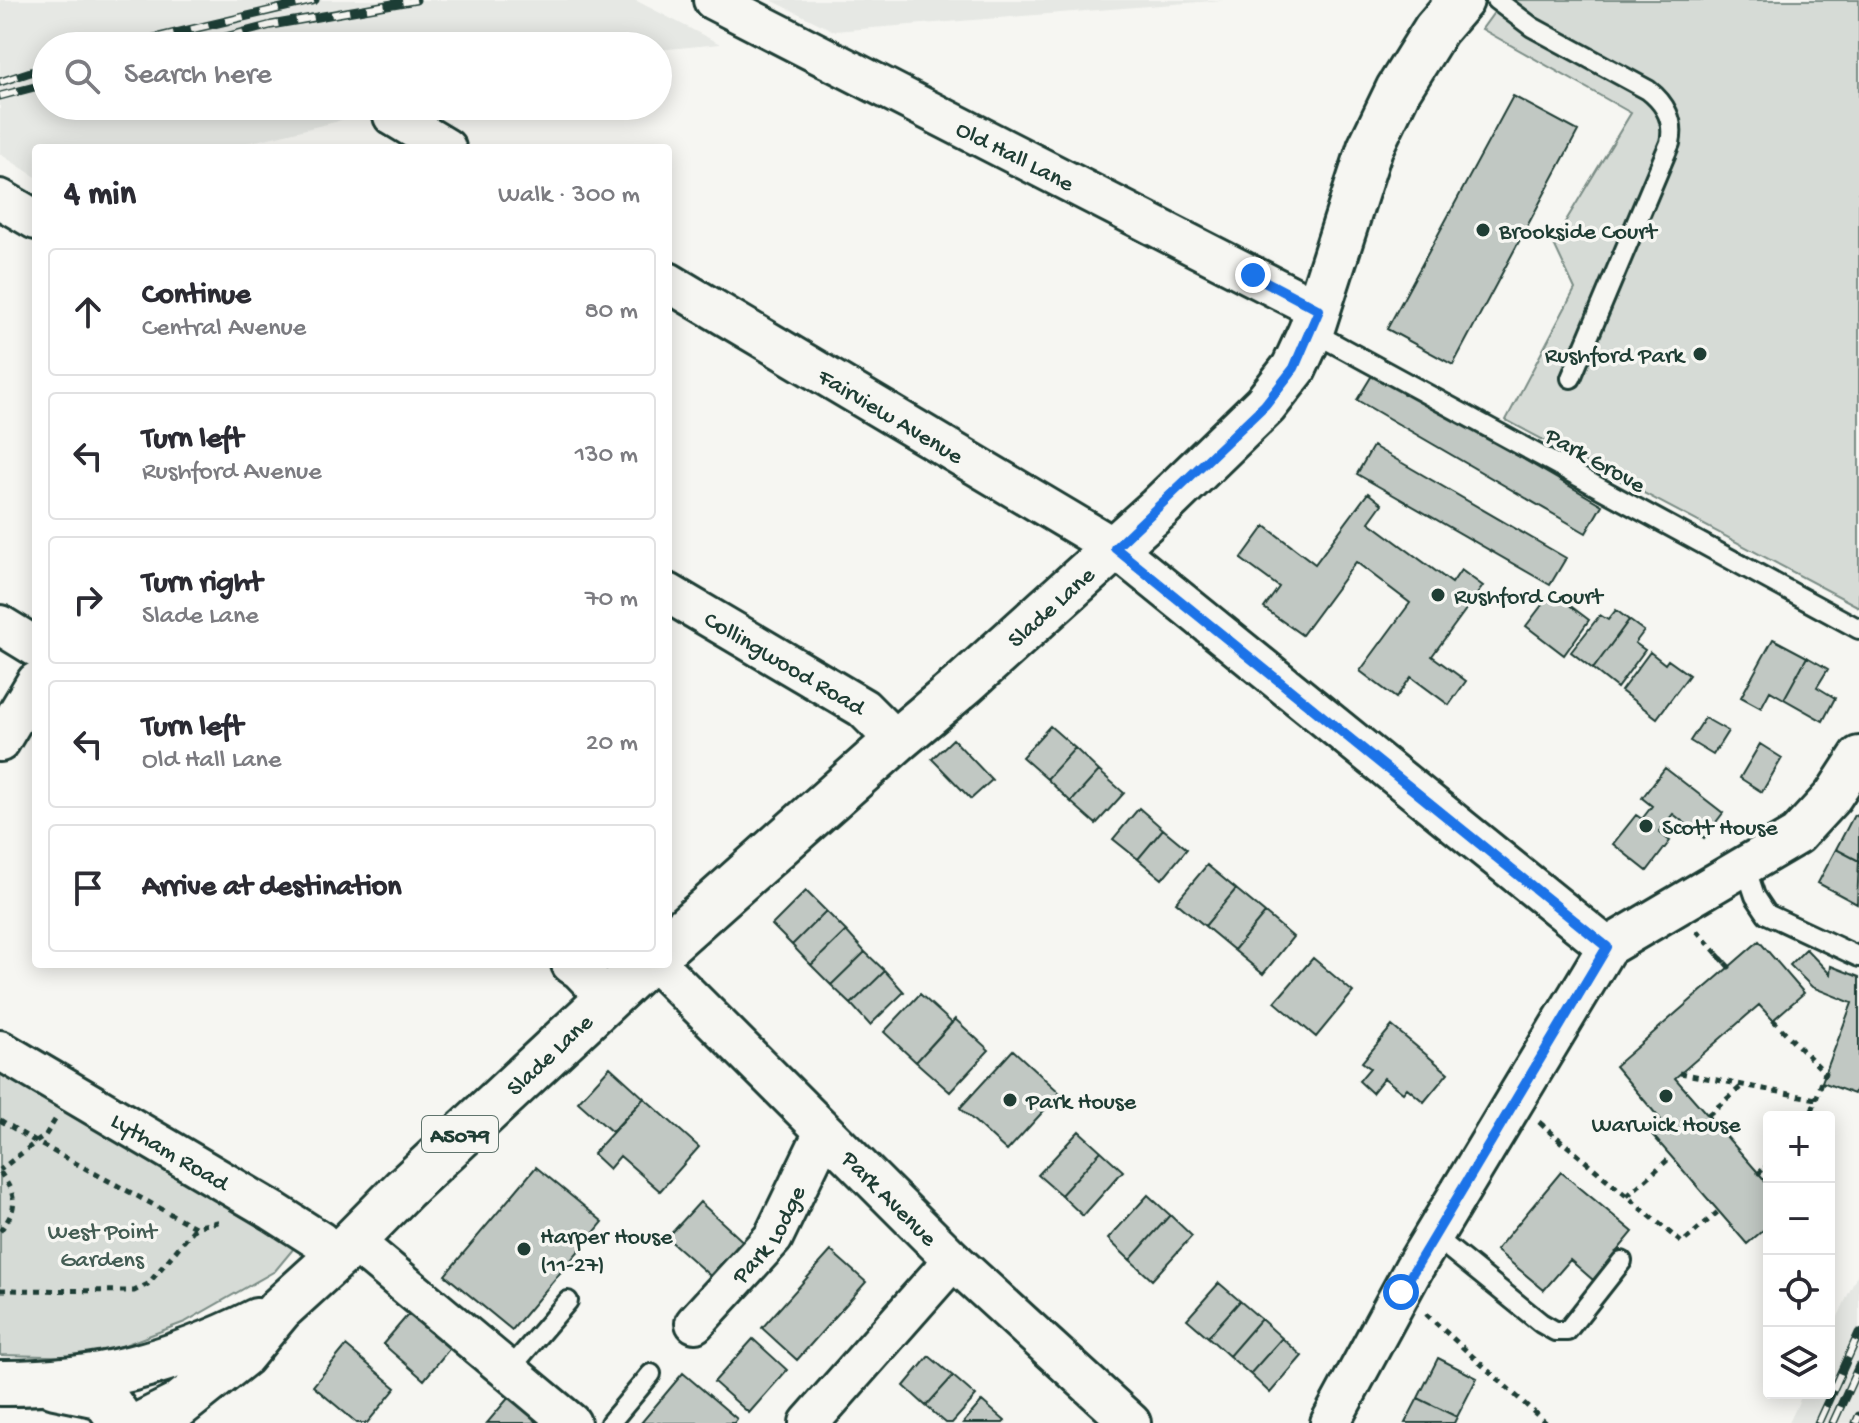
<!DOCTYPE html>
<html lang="en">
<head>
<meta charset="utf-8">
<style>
  :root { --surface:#fff; --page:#f2f2f3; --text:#2b2b33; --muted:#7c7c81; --line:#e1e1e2 }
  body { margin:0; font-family:"Gochi Hand",sans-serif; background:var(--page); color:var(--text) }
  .controls { position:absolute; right:24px; bottom:24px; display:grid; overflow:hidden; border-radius:8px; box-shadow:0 4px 20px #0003 }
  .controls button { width:72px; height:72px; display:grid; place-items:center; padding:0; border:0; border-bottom:2px solid var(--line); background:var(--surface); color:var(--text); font:40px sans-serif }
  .stop { position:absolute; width:24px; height:24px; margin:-18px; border:6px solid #1a73e8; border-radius:50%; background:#fff }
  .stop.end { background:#1a73e8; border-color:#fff; box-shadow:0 2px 8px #0008 }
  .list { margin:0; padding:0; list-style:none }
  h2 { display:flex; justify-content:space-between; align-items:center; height:104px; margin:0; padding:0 32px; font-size:34px }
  h2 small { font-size:26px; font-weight:400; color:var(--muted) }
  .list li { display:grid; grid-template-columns:52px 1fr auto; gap:24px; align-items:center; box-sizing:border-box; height:128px; margin:0 16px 16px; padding:0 16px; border:2px solid var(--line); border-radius:8px }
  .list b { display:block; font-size:30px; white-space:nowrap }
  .list p { margin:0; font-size:26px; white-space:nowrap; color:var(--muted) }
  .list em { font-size:26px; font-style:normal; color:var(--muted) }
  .icon { flex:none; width:44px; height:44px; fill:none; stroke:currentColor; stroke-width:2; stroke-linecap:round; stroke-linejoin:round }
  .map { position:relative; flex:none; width:1859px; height:1423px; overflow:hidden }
  .search { position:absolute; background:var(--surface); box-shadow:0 4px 20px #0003; left:32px; top:32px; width:640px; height:88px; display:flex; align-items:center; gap:20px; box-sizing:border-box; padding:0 28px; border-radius:44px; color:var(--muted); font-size:30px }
  .panel { position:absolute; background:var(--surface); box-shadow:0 4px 20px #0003; left:32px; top:144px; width:640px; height:824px; border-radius:8px }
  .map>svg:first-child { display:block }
  .built { fill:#e6e8e4 }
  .green { fill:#d6dbd6; stroke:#7a8c85; stroke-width:2 }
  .building { fill:#c1c8c3; stroke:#1f3d34; stroke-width:2 }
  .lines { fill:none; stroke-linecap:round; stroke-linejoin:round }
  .service-casing { stroke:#1f3d34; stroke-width:24 }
  .minor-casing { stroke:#1f3d34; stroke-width:44 }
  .primary-casing { stroke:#1f3d34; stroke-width:50 }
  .path { stroke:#1f3d34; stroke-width:5; stroke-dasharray:6 6; stroke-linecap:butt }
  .service { stroke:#f6f6f2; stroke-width:18 }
  .minor { stroke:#f6f6f2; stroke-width:38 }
  .primary { stroke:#f6f6f2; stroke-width:44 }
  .rail-casing { stroke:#1f3d34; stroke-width:9 }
  .rail { stroke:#f6f6f2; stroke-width:6; stroke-dasharray:18; stroke-linecap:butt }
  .route { stroke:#1a73e8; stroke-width:10 }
  .poi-dot { fill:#1f3d34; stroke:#f6f6f2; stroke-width:3 }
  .labels { text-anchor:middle; stroke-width:7; stroke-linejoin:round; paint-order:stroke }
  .shield { fill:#f6f6f2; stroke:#60746d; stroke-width:2 }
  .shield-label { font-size:22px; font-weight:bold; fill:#1f3d34 }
  .street-label { font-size:24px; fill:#1f3d34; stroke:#f6f6f2 }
  .poi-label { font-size:24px; fill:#1f3d34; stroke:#f6f6f2; text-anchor:start }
  .park-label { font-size:24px; fill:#445d54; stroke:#f6f6f2 }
</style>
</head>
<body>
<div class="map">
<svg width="1859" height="1423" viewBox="0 0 1859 1423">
  <rect width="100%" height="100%" fill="#f6f6f2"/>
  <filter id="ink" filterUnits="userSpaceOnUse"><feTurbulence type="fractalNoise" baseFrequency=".0125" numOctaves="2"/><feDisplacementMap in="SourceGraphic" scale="16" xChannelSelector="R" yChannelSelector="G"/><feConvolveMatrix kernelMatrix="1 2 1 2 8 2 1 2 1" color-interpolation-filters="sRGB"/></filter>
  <g filter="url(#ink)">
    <!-- built -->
    <path class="built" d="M0,0H635L720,44L658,50V46H46V106H377L335,122L227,148H36V177L0,154Z
      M771,0H1224L834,31Z
      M1859,1271V1423H1789L1803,1393H1829V1336Z"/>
    <!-- green -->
    <path class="green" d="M1503,0H1859V607L1506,420L1575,289L1553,242L1631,113L1482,29Z
      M0,1068L299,1242L275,1271L185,1322L93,1357L0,1355Z"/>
    <!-- building -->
    <path class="building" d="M1513,96L1578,131L1453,365L1387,329Z
      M1374,372L1602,505L1586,533L1357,400Z
      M1373,446L1566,558L1550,585L1357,474Z
      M1368,493L1382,504L1369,522L1452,583L1461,570L1483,586L1432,656L1466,681L1449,705L1411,677L1396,698L1360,671L1410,603L1356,562L1302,635L1264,608L1279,587L1241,559L1265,526L1315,564Z
      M1552,592L1589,620L1564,655L1526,626Z
      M1616,610L1629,620L1593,669L1571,652L1600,615L1608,620Z
      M1629,620L1644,631L1635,643L1645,650L1617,688L1593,669Z
      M1773,639L1807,657L1784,699L1770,691L1761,708L1741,697Z
      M1650,652L1665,664L1668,660L1689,675L1657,718L1621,691Z
      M1807,657L1828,669L1817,687L1835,698L1823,721L1784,699Z
      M1705,718L1728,731L1713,755L1690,741Z
      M1050,726L1075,748L1047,779L1022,757Z
      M953,739L992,780L971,799L932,759Z
      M1760,744L1782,758L1762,792L1740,778Z
      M1075,748L1099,771L1071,802L1047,779Z
      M1665,768L1723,813L1704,838L1673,814L1659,832L1670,841L1647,871L1613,844L1636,815L1642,819L1652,806L1642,798Z
      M1099,771L1124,793L1096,824L1071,802Z
      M1139,808L1163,829L1138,859L1113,839Z
      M1854,815L1859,817V861L1836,849Z
      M1163,829L1187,849L1162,879L1138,859Z
      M1836,849L1859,861L1857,904L1818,883Z
      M1207,865L1236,889L1205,926L1176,902Z
      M1236,889L1265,913L1234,950L1205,926Z
      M806,891L826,911L792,945L772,925Z
      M826,911L846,931L811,965L792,945Z
      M1265,913L1293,937L1263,974L1234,950Z
      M846,931L865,952L831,985L811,965Z
      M1759,941L1804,993L1773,1020L1759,1005L1675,1078L1769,1185V1225L1747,1244L1649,1131L1661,1120L1615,1066Z
      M1806,949L1830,974L1831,966L1859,977V1080L1854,1094L1822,1082L1852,1003L1812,987L1790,965Z
      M865,952L885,971L851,1004L831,985Z
      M1313,958L1353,992L1316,1037L1275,1002Z
      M885,971L904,992L870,1025L851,1004Z
      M920,994L952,1023L916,1062L884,1032Z
      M955,1019L989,1050L950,1092L916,1062Z
      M1392,1026L1448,1073L1424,1102L1407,1088L1403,1093L1384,1078L1372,1093L1359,1081L1370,1068L1362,1062Z
      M1013,1050L1060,1093L1007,1151L960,1108Z
      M610,1067L644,1098L612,1132L578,1102Z
      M644,1098L699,1147L660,1191L620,1156L609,1169L593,1154Z
      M1079,1131L1101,1151L1061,1195L1038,1175Z
      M1101,1151L1123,1171L1083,1216L1061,1195Z
      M536,1167L603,1222L512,1330L445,1275Z
      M1561,1172L1633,1232L1593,1280L1570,1260L1544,1290L1496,1250Z
      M1148,1195L1170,1215L1130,1260L1108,1239Z
      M700,1202L748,1246L716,1281L667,1238Z
      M1170,1215L1192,1236L1152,1280L1130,1260Z
      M831,1251L866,1282L797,1360L762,1328Z
      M1219,1283L1240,1301L1208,1337L1187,1319Z
      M1240,1301L1261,1319L1229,1356L1208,1337Z
      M413,1309L454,1343L424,1380L383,1344Z
      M1261,1319L1282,1338L1250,1374L1229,1356Z
      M1282,1338L1302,1356L1270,1393L1250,1374Z
      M753,1339L787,1370L749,1413L714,1382Z
      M346,1346L396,1388L367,1423H357L313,1386Z
      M929,1356L953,1376L926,1406L904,1386Z
      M1438,1358L1477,1378L1457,1417L1418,1398Z
      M683,1373L737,1419L734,1423H641Z
      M953,1376L976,1396L952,1423H946L926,1406Z
      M515,1390L544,1415L538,1423H487Z
      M1418,1398L1457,1417L1454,1423H1405Z
      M982,1401L1005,1421L1003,1423H963Z"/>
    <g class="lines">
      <defs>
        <path id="service" d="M1496,0L1532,27L1648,90C1665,103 1675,121 1670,143L1571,378
          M1311,331L1859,629
          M1745,866L1755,896L1767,914L1859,957
          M1434,1236L1541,1323L1555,1331H1567L1622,1261
          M509,1370L568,1301
          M610,1423L651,1374"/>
        <g id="minor">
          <path id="s1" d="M713,0L1319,310"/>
          <path d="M393,116L446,148"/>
          <path d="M0,199L36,220"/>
          <path id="s2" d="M668,282L1115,548L1607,947"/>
          <path id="s3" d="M668,593L863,708L896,741"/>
          <path d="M0,625L36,647"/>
          <path d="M0,742L36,682"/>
          <path d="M571,964L580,970L607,998"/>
          <path id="s4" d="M657,964L953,1260L1131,1423"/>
          <path id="s5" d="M0,1050L273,1211L320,1241L337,1257"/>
          <path d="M352,1240L571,1423"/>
          <path id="s6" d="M695,1323L773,1238L824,1132"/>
          <path d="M809,1423L953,1260"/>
          <path d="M1330,1423L1414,1268L1607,947L1797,835L1833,796L1859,756"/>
        </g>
        <g id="primary">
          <path id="s7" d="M668,944L896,741L965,683L1159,508L1265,405L1294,368L1311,331L1370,148L1398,90L1436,29L1461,0"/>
          <path d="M0,1383C94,1384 173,1363 257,1321"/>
          <path d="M55,1386L103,1396L116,1414L119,1423"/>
          <path id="s8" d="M144,1423L178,1406L242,1355L280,1309L337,1257L404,1189L645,964"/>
        </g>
      </defs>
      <!-- service casing -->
      <use href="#service" class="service-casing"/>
      <!-- minor casing -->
      <use href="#minor" class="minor-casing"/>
      <!-- primary casing -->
      <use href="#primary" class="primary-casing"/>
      <!-- path -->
      <path class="path" d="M1697,931L1729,967L1716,953
        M1773,1020L1825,1073L1810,1117
        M1680,1073L1816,1099
        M1708,1115L1742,1086
        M0,1120L36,1142L0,1170
        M55,1120L45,1136L36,1142L195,1227L222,1221
        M1539,1122L1682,1243L1719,1211
        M1540,1123L1562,1143
        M1769,1164L1759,1173L1769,1164
        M0,1172C17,1197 19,1207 0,1231
        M1627,1196L1671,1157
        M0,1290L134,1291L148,1284L195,1228
        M1426,1314L1546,1423"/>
      <!-- service -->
      <use href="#service" class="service"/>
      <!-- minor -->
      <use href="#minor" class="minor"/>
      <!-- primary -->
      <use href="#primary" class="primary"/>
      <defs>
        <path id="rail" d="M121,46L315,0
          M191,46L271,25L416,0
          M0,82L46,67
          M0,96L46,84
          M1818,1423L1859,1333
          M1833,1423L1859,1366
          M1856,1423L1859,1416"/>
      </defs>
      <!-- rail casing -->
      <use href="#rail" class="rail-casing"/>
      <!-- rail -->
      <use href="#rail" class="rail"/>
    </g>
  </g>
  <g class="lines" filter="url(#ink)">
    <!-- route -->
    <path class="route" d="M1253,275L1319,310L1294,368L1265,405L1115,548L1607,947L1401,1292"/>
  </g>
  <!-- markers -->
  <g class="poi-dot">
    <circle cx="1483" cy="230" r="8"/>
    <circle cx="1700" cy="354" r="8"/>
    <circle cx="1438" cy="595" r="8"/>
    <circle cx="1646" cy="826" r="8"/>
    <circle cx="1666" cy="1096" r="8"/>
    <circle cx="1010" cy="1100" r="8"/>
    <circle cx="524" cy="1249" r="8"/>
  </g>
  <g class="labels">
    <!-- shield labels -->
    <rect class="shield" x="422" y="1116" width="76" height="36" rx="6"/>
    <g class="shield-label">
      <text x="460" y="1142">A5079</text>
    </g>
    <!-- street labels -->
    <g class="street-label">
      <text dy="8" stroke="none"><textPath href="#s1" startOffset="340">Old Hall Lane</textPath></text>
      <text dy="8" stroke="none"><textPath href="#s2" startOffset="260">Fairview Avenue</textPath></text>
      <text transform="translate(1596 459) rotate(29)" y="8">Park Grove</text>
      <text dy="8" stroke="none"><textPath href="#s7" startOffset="510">Slade Lane</textPath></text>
      <text dy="8" stroke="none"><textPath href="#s3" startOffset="136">Collingwood Road</textPath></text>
      <text dy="8" stroke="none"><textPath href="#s8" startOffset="550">Slade Lane</textPath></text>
      <text dy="8" stroke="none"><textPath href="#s5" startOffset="198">Lytham Road</textPath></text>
      <text dy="8" stroke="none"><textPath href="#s4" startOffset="330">Park Avenue</textPath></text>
      <text dy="8" stroke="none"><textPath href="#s6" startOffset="116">Park Lodge</textPath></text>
    </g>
    <!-- poi labels -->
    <g class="poi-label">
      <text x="1499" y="238">Brookside Court</text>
      <text x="1684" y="362" text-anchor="end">Rushford Park</text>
      <text x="1454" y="603">Rushford Court</text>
      <text x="1662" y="834">Scott House</text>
      <text x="1026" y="1108">Park House</text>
      <text x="1666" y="1131" text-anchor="middle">Warwick House</text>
      <text x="540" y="1243">Harper House<tspan x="540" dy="28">(11-27)</tspan></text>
    </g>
    <!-- park labels -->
    <g class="park-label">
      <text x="102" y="1238">West Point<tspan x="102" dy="28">Gardens</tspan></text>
    </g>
  </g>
</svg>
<div class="controls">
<button>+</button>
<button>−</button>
<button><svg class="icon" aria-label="locate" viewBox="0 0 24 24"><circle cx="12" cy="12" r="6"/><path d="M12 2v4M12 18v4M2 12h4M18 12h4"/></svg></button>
<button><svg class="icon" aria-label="layers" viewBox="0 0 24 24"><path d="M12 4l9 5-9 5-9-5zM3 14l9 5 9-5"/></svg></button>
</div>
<div class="stop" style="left:1401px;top:1292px"></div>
<div class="stop end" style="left:1253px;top:275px"></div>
<div class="search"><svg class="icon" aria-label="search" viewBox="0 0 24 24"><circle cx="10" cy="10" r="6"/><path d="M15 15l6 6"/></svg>Search here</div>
<section class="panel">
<h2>4 min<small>Walk · 300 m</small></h2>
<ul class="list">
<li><svg class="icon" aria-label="ahead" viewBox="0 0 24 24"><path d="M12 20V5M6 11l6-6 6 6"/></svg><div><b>Continue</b><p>Central Avenue</p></div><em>80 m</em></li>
<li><svg class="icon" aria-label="left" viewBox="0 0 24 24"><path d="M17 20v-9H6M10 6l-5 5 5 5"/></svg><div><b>Turn left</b><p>Rushford Avenue</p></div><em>130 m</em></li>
<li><svg class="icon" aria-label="right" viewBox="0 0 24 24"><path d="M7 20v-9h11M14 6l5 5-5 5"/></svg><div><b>Turn right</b><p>Slade Lane</p></div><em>70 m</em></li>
<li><svg class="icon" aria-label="left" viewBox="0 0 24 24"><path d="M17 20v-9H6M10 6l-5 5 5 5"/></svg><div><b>Turn left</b><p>Old Hall Lane</p></div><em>20 m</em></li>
<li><svg class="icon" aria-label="arrive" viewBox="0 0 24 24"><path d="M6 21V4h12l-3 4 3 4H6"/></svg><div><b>Arrive at destination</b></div></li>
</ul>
</section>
</div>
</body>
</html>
